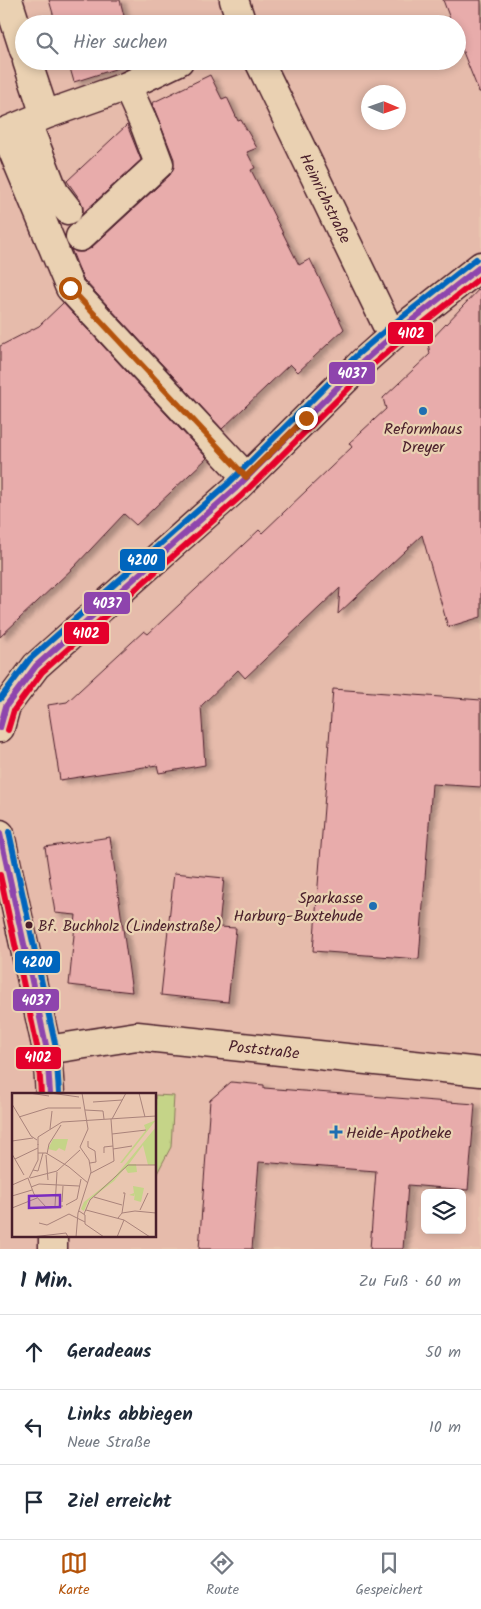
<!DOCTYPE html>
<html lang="de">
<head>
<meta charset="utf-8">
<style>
  :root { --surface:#fff; --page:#f2f2f3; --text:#1f2937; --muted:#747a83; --line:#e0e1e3; --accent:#b45309 }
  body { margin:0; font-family:Kalam,sans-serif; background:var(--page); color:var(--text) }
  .controls { position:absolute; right:15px; bottom:15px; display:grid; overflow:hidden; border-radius:8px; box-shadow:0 2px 8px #0003 }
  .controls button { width:45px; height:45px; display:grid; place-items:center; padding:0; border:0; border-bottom:1px solid var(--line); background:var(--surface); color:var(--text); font:25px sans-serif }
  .compass { position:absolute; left:361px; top:85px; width:45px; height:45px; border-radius:50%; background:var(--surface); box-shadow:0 2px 8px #0003; rotate:92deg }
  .stop { position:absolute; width:15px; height:15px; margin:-11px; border:4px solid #b45309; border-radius:50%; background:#fff }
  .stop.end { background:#b45309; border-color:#fff; box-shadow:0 1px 5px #0008 }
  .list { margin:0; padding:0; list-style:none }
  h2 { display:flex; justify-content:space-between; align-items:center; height:65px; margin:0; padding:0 20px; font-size:21px }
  h2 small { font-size:16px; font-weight:400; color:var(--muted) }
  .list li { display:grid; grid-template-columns:32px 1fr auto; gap:15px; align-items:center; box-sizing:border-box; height:75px; padding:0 20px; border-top:1px solid var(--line) }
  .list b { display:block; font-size:19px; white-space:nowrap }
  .list p { margin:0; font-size:16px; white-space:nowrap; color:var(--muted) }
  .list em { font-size:16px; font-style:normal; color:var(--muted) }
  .icon { flex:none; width:28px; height:28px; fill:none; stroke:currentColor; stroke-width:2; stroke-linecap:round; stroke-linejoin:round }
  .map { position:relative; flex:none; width:481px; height:1249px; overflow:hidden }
  .search { position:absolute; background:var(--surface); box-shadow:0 2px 8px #0003; left:15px; right:15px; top:15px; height:55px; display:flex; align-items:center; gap:12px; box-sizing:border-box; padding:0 18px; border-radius:28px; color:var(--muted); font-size:19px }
  .sheet { height:290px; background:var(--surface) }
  nav { display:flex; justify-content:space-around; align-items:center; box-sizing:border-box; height:70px; border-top:1px solid var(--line); background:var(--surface); font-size:14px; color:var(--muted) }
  nav a { display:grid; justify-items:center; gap:2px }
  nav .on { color:var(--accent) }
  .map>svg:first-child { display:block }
  .built { fill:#e6bbab; fill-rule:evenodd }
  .green { fill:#c5d488; stroke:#887a5a }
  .building { fill:#e8acab; stroke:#4a1f2b; filter:url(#shadow) }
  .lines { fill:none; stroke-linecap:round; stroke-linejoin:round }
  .minor-casing { stroke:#4a1f2b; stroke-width:31 }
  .minor { stroke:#ead1b2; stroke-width:28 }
  .bus-1-casing { stroke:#ead1b2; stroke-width:10 }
  .bus-2-casing { stroke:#ead1b2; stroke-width:10 }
  .bus-3-casing { stroke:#ead1b2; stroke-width:10 }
  .bus-1 { stroke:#8e44ad; stroke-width:6 }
  .bus-2 { stroke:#e4002b; stroke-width:6 }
  .bus-3 { stroke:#0065bd; stroke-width:6 }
  .route { stroke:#b45309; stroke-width:6 }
  .poi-dot { fill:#1f6fb2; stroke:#ead1b2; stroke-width:2 }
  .bus-dot { fill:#4a1f2b; stroke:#ead1b2; stroke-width:2 }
  .labels { text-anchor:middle; stroke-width:4.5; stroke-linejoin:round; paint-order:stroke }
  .bus-label { font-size:15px; fill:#4a1f2b; stroke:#ead1b2; text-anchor:start }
  .street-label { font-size:16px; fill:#4a1f2b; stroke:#ead1b2 }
  .poi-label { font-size:16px; fill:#4a1f2b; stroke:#ead1b2 }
  .inset-road { fill:none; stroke:#a9837b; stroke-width:1 }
  .view { fill:#7b2cbf; fill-opacity:0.15; stroke:#7b2cbf; stroke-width:2.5 }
  .inset-edge { fill:none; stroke:#4a1f2b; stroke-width:2.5 }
  .line-badge { stroke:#ead1b2; stroke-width:2 }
  .badge-label { font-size:14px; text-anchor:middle; font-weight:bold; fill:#fff }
</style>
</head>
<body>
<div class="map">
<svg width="481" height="1249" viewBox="0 0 481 1249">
  <defs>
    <filter id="shadow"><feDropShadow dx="5.5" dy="3" stdDeviation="2.5" flood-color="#0004"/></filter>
  </defs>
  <rect width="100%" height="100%" fill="#e9c6b0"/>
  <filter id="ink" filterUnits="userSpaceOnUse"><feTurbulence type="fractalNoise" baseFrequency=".02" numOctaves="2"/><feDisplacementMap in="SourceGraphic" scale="10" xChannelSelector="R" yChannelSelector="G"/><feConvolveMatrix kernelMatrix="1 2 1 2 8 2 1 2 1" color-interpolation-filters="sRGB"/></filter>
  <g filter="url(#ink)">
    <!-- built -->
    <path class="built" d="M0,0H481V1249H0ZM24,24H457V61H24ZM368,92H398V122H368ZM14,1094H155V1235H14ZM425,1193H462V1230H425Z"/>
    <!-- green -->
    <path class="green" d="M155,1095L174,1096L171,1147L155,1177Z"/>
    <!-- building -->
    <path class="building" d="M49,0H120L126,24H56Z
      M443,0H481V92H479L457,37V24H452Z
      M68,61H137V62L74,82Z
      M210,75L222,99L227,97L238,121L241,120L257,148L247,152L255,168L251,170L299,265L310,259L344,329L298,372L290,364L222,429L83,279L71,249L76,252H83L91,248L170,175L174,167V159L152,103Z
      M127,125L141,160L83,213V207L81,201L67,181Z
      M481,287V617L448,627L422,535L338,614L340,588L245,678L238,670L201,706L205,765L159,773L157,765L60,780L48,705L67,702L144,631L148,634L259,530L262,533L352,447L349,443L386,409L383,398L430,354L428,343Z
      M63,303L207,458L136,525L124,514L74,567L0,637V346L39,326Z
      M333,689L481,700V787L432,784L419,959L313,951Z
      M110,837L132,992L69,985L76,915L55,913L45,847Z
      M174,873L224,878L219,927L236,928L228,1002L161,995Z
      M231,1082L264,1085V1088L475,1104L468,1190L408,1185L403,1249H370L376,1171L259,1162L252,1249H199L210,1100Z"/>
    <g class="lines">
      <defs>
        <path id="minor" d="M8,0L24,50
          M234,0L242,24
          M27,61L45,115
          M259,61L392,336
          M27,123L54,192L68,210
          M5,132L70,288L246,477
          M0,134L45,115L127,86L179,61
          M80,237L159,164L145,126L127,86
          M0,728L6,706L36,666L235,489L364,361L392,336L481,266
          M0,834L47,1050L50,1094
          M47,1050L137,1036L481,1072
          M53,1249V1235"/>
      </defs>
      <!-- minor casing -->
      <use href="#minor" class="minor-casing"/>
      <!-- minor -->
      <use href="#minor" class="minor"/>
      <defs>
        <path id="bus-1" d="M0,728L6,706L36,666L235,489L364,361L392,336L481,266
          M0,834L47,1050L50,1094"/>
        <path id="bus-2" d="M8,730L14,710L42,672L241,496L370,367L398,343L481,277
          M0,875L38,1051L41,1094"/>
        <path id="bus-3" d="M0,699L30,659L229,483L358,354L387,329L476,259
          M9,832L56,1048L59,1093"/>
      </defs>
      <!-- bus-1 casing -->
      <use href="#bus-1" class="bus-1-casing"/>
      <!-- bus-2 casing -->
      <use href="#bus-2" class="bus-2-casing"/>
      <!-- bus-3 casing -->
      <use href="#bus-3" class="bus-3-casing"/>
      <!-- bus-1 -->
      <use href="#bus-1" class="bus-1"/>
      <!-- bus-2 -->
      <use href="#bus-2" class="bus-2"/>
      <!-- bus-3 -->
      <use href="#bus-3" class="bus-3"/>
    </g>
  </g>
  <g class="lines" filter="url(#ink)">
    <!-- route -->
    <path class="route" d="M70,288L246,477L306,418"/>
  </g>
  <!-- markers -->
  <g class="poi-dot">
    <circle cx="423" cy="411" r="5"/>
    <circle cx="373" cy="906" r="5"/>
    <path d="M333.5 1124.5h5v5h5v5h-5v5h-5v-5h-5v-5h5z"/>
  </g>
  <circle class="bus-dot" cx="29" cy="925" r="4.5"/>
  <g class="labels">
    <!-- bus labels -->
    <g class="bus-label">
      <text x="38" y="931">Bf. Buchholz (Lindenstraße)</text>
    </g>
    <!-- street labels -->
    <g class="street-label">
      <text transform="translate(326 198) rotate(64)" y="6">Heinrichstraße</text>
      <text transform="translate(264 1049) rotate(6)" y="6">Poststraße</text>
    </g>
    <!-- poi labels -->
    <g class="poi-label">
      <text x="423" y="434">Reformhaus<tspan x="423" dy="18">Dreyer</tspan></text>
      <text x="363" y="903" text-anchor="end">Sparkasse<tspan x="363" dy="18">Harburg-Buxtehude</tspan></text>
      <text x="346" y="1138" text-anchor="start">Heide-Apotheke</text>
    </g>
  </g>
  <!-- overview -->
  <g transform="translate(12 1093)">
    <rect width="144" height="144" fill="#e9c6b0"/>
    <path d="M144,27L110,70H108L134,37L132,32ZM144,34V72H136L131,52L117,71H124L125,79L116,80L113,75L102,88L76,108L72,118L69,116L72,109L101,86ZM41,46H56L53,58L47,55L44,58L36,56ZM121,93L132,95L129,109L122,107L123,100L122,103L117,102L122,100Z" fill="#c5d488"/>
    <path class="inset-road" d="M17,0L37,3M38,0L67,4M127,0L133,24M81,9L110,7M0,11L19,43L25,47M36,15H69M73,17L91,18L92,26M7,24L36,15M100,26L114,0M38,36L40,18M100,41L134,37M0,48L21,45M76,48V54L83,58L84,69L78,70M26,52V44L50,29L144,23M101,56L120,53M26,60H34L57,74L76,90M92,60V54L101,53M0,61L12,82M35,61L37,51L49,32M34,62L36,87M3,66L26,55M21,77L26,78L31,60M79,80L102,68L99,26M16,85L22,101L34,114L51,113M17,85L26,67V51M18,85L45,78L68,57M0,92L16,85M19,94L27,91L67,93M0,103L20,97M82,104L110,112M50,109L51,93M54,112L65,106L69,86M43,113L45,79M0,115L25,105M74,117L112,127L138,144M128,117L136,100M67,118L73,122V131L92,144M110,120L113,100H111M72,121L78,107L116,72H144M106,125L110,120L123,118L144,120M27,130L35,132L57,121L73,129M20,144L54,140L56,144M64,144L66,120L79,79L77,67L68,54L76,36L70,0M105,144L112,127"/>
    <path class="view" d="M48,102V114L17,115V103Z"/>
    <rect width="144" height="144" class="inset-edge"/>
  </g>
  <g class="line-badge">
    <rect x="387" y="321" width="47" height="24" rx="5" fill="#e4002b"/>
    <rect x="328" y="361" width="48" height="24" rx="5" fill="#8e44ad"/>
    <rect x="119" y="548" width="47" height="24" rx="5" fill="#0065bd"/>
    <rect x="83" y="591" width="48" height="24" rx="5" fill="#8e44ad"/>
    <rect x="63" y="621" width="47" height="24" rx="5" fill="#e4002b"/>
    <rect x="14" y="950" width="47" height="24" rx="5" fill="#0065bd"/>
    <rect x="12" y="988" width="48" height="24" rx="5" fill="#8e44ad"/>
    <rect x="15" y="1046" width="47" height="24" rx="5" fill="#e4002b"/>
  </g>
  <g class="badge-label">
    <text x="411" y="338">4102</text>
    <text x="352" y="378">4037</text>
    <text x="142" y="565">4200</text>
    <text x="107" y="608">4037</text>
    <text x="86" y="638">4102</text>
    <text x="37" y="967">4200</text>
    <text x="36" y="1005">4037</text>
    <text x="38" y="1062">4102</text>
  </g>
</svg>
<div class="controls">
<button><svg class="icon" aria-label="layers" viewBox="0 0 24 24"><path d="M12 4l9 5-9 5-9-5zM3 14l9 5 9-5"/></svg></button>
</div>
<svg class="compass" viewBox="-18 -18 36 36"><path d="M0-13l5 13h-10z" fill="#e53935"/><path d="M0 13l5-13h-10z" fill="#747a83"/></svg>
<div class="stop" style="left:70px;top:288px"></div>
<div class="stop end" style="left:306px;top:418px"></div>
<div class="search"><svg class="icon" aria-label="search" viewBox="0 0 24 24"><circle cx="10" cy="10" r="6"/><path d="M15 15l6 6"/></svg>Hier suchen</div>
</div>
<section class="sheet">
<h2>1 Min.<small>Zu Fuß · 60 m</small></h2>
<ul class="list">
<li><svg class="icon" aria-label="ahead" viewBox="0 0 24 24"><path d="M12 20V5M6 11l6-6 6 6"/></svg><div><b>Geradeaus</b></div><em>50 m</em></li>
<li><svg class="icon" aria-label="left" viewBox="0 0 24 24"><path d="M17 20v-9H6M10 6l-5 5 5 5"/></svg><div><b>Links abbiegen</b><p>Neue Straße</p></div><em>10 m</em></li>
<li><svg class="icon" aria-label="arrive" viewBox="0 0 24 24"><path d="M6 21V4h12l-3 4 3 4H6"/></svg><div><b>Ziel erreicht</b></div></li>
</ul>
</section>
<nav>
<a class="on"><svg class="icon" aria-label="map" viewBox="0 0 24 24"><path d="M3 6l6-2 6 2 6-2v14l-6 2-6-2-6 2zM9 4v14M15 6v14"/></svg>Karte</a>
<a><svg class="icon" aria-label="directions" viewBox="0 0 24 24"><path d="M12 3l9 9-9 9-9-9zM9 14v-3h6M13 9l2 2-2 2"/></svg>Route</a>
<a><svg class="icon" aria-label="saved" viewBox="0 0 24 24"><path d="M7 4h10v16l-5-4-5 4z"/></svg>Gespeichert</a>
</nav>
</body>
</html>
